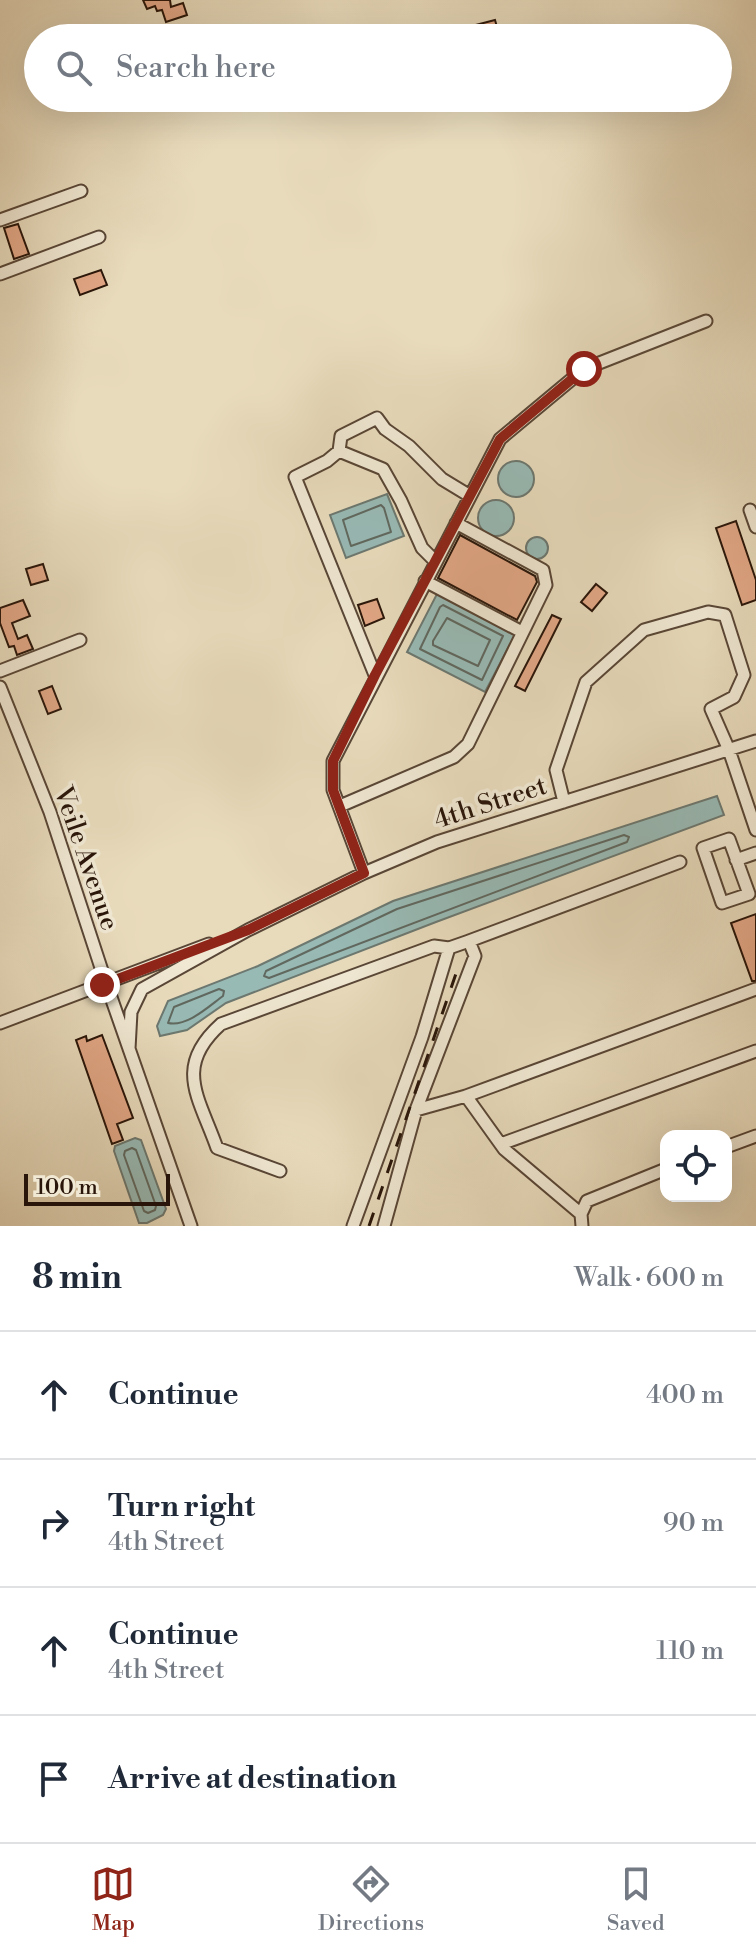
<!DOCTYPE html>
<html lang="en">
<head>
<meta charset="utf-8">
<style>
  :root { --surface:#fff; --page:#f6f6f7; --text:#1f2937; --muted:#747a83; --line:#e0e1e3; --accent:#8f2418 }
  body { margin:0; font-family:"Libre Bodoni",serif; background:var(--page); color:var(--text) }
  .controls { position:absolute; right:24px; bottom:24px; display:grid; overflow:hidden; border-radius:16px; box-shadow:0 8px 32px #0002 }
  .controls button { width:72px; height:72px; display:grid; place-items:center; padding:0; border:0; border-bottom:2px solid var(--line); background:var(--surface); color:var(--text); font:40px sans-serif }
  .scale { position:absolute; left:24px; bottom:20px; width:146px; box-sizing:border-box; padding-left:8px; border:4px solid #291509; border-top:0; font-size:22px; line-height:28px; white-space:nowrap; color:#291509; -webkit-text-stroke:6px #f0e8d3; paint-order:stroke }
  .stop { position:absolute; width:24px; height:24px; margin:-18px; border:6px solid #8f2418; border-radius:50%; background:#fff }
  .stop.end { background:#8f2418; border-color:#fff; box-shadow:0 2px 8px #0008 }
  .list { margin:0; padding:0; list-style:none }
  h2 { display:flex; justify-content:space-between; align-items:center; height:104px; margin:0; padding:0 32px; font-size:34px }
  h2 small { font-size:26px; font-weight:400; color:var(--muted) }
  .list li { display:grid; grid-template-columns:52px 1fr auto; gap:24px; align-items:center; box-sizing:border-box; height:128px; padding:0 32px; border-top:2px solid var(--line) }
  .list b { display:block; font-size:30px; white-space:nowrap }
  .list p { margin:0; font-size:26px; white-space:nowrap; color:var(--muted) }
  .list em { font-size:26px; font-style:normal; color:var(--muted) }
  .icon { flex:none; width:44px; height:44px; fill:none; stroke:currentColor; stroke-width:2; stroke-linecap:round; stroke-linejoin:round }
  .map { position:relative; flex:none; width:756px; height:1226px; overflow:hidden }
  .search { position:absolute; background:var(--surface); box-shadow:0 8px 32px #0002; left:24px; right:24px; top:24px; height:88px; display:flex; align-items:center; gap:20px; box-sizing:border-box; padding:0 28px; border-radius:44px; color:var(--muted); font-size:30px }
  .sheet { height:616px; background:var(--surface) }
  nav { display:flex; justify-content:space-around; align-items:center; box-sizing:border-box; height:112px; border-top:2px solid var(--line); background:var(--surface); font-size:22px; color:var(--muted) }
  nav a { display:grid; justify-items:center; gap:4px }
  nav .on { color:var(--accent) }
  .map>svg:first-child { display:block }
  .water { fill:#98bab5; stroke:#6c7870; stroke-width:2 }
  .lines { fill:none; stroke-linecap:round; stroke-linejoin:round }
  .shore { stroke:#60685f; stroke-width:2 }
  .building { fill:#e3a887; stroke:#291509; stroke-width:2 }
  .minor-casing { stroke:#594636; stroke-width:15 }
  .minor { stroke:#f0e8d3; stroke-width:11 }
  .rail { stroke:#291509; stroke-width:3; stroke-dasharray:14 14; stroke-linecap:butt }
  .route { stroke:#8f2418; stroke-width:10 }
  .labels { text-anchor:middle; stroke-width:7; stroke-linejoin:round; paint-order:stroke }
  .street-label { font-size:26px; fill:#291509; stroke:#f0e8d3 }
</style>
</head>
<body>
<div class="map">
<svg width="756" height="1226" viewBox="0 0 756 1226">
  <rect width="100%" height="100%" fill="#e8dbbc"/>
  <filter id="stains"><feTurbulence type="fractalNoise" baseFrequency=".0025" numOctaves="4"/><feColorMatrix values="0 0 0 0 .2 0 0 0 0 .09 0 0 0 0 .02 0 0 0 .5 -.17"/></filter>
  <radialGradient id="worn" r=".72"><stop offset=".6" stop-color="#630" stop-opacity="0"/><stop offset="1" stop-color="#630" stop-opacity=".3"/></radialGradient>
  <!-- water -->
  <path class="water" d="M498 479a18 18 0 1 1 36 0a18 18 0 1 1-36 0Z
    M387,494L404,536L346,558L330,515Z
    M478 518a18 18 0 1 1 36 0a18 18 0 1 1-36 0Z
    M526 548a11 11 0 1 1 22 0a11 11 0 1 1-22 0Z
    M438,592L516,633L485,692L407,652Z
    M717,796L724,815L436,922L226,1003L187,1030L160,1036L157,1026L168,1001L258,966L393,901Z
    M135,1138L141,1140L166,1209L163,1215L147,1223H139L114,1151L115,1146Z"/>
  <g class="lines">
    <!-- shore -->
    <path class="shore" d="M381,505L384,508L391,532L351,546L343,520Z
      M443,605L503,636L482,680L420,649L440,607Z
      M447,618L490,640L478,666L433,645V641Z
      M624,835L629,837L627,842L269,978L264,976L266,971L397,909Z
      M219,989L224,991L223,996C208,1007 187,1027 168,1023L174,1007Z
      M132,1148L136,1150L156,1206L155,1210L148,1213L144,1211L124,1155L125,1151Z"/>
  </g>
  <!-- building -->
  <path class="building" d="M143,0H170L171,7L183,3L187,15L166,22L162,10L157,11L155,6L147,9Z
    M495,20L497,27L466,36L464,28Z
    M18,224L29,254L14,259L4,228Z
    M101,270L107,285L80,295L74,279Z
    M736,521L756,580V600L742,605L716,528Z
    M460,535L535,576L537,582L517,620L438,578Z
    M43,564L48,580L31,585L26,569Z
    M596,584L607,593L592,611L581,602Z
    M377,599L384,618L365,626L358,605Z
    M23,600L30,616L12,623L18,639L27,635L33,649L17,655L14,646L9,647L0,623V608Z
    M552,615L561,619L525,691L515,686Z
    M52,686L61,709L48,714L39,691Z
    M756,914V981H752L731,923Z
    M102,1035L133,1118L117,1124L123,1140L112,1144L76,1040L86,1036L87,1041Z"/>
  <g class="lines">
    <defs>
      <path id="minor" d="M0,220L81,191
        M0,274L99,237
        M339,451L327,461L295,477L375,675
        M750,510L756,527
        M435,561L422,548L401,501L383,469L339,451L341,436L377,418L385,429L409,446L442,479L470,496
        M425,581L522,632
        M0,671L80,640
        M0,687L50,812L105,980L191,1226
        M564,802L556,770L586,682L644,630L708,612L725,615L744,675L734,697L711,709L729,750L756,830
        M340,806L454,757L468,744L546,585L543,570L456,523
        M729,839L749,894L722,903L703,848Z
        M736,860L756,853
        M364,873L333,790V761L500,439L584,369L706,321
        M469,941L680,862
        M0,1023L209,944
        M129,1049L131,1012L142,989L248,930L364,873L437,842L756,741
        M501,1144L756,1051
        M726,1147L756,1136
        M666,1169L587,1201L581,1214L504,1149L466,1096L756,989
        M280,1171L217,1148C199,1097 173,1067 221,1024L434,946L449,948
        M581,1214L582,1226
        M353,1226L422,1037L449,948L469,941L475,956L416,1110L466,1096
        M384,1226L416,1110"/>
    </defs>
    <!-- minor casing -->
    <use href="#minor" class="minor-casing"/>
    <!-- minor -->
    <use href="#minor" class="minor"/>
    <!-- rail -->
    <path class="rail" d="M369,1226L460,962"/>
  </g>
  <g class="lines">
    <!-- route -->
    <path class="route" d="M102,985L248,930L364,873L333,790V761L375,675L500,439L584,369"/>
  </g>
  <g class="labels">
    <!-- street labels -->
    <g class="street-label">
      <text transform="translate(490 802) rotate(-18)" y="9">4th Street</text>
      <text transform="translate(87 858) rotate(71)" y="9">Veile Avenue</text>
    </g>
  </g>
  <rect width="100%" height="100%" filter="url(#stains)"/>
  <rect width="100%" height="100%" fill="url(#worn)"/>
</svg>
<div class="controls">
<button><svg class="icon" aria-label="locate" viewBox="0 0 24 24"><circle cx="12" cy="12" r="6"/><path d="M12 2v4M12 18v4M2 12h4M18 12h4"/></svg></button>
</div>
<div class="scale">100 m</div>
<div class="stop" style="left:584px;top:369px"></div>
<div class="stop end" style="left:102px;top:985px"></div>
<div class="search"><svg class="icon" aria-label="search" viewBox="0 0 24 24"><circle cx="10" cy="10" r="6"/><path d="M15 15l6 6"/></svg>Search here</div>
</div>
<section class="sheet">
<h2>8 min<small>Walk · 600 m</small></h2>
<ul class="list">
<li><svg class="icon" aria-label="ahead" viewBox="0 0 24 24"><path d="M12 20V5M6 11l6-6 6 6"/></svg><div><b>Continue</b></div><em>400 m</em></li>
<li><svg class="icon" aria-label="right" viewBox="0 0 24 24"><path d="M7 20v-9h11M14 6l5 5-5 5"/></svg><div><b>Turn right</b><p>4th Street</p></div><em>90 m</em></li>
<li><svg class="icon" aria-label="ahead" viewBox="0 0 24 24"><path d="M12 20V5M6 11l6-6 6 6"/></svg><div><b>Continue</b><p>4th Street</p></div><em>110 m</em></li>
<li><svg class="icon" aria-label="arrive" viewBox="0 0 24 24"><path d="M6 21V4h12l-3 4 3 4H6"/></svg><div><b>Arrive at destination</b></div></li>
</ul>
</section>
<nav>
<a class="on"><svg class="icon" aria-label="map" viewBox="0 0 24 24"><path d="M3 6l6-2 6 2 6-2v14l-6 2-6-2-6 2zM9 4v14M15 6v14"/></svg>Map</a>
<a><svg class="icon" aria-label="directions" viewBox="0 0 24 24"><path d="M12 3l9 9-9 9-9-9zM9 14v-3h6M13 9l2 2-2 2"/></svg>Directions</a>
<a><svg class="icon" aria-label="saved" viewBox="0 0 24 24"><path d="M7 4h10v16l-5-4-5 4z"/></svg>Saved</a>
</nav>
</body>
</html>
